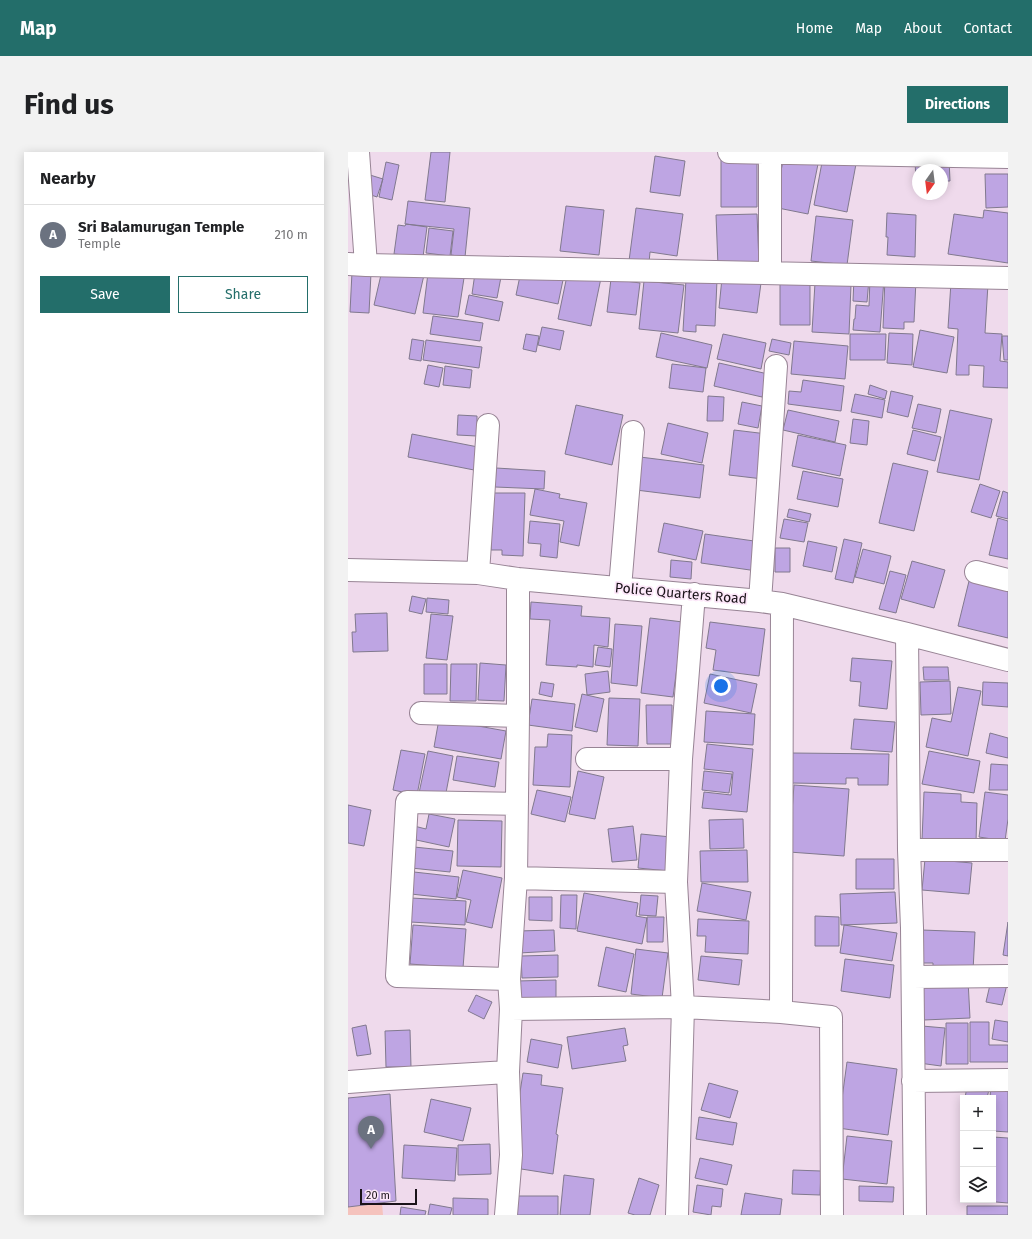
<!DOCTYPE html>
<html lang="en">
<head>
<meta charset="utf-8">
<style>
  :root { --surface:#fff; --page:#f2f2f2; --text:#202124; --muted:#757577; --line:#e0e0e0; --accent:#236e6a }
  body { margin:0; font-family:"Fira Sans",sans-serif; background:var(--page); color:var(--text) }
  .controls { position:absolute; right:12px; bottom:12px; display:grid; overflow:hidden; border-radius:0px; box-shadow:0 2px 10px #0003 }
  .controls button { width:36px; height:36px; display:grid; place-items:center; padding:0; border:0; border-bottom:1px solid var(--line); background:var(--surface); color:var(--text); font:20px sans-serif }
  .compass { position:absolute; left:564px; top:12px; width:36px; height:36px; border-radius:50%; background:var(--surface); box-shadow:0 2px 10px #0003; rotate:194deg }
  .scale { position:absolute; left:12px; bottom:10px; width:57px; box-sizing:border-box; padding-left:4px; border:2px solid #1a1319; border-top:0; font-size:11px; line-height:14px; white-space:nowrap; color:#1a1319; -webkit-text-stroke:3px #fce7f9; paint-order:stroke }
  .you { position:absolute; left:373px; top:534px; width:14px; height:14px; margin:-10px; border:3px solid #fff; border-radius:50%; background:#1a73e8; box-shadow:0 0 0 6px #1a73e833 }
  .badge { display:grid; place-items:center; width:26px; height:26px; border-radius:50%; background:var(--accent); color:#fff; font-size:13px; font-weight:700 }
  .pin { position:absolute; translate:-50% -33px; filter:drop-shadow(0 1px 2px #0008) }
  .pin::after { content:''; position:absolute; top:21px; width:14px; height:12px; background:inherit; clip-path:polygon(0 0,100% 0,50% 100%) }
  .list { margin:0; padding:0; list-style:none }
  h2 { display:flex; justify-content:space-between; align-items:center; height:52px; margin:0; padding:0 16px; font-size:17px }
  h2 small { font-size:13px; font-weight:400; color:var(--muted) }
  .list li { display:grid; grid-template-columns:26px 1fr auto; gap:12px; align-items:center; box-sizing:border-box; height:60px; padding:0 16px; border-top:1px solid var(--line) }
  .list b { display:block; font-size:15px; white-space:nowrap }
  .list p { margin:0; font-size:13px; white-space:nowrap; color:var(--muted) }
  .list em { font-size:13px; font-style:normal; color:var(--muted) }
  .actions { display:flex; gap:8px; padding:12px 16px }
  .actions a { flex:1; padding:9px 0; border:1px solid var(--accent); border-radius:0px; text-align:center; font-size:14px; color:var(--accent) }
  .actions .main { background:var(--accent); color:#fff }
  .icon { flex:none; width:22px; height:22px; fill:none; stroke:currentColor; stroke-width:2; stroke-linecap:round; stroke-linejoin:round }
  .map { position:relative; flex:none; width:660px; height:1063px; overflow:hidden; border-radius:0px }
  header { display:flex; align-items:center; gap:24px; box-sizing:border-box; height:56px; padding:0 20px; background:var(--accent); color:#fff }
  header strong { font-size:19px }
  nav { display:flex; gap:22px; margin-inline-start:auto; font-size:14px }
  .intro { display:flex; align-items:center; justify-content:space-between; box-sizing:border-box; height:96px; padding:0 24px }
  h1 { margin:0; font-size:28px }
  .button { padding:10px 18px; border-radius:0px; background:var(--accent); color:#fff; font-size:14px; font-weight:700 }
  main { display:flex; gap:24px; padding:0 24px }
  aside { flex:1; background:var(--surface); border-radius:0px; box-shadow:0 2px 10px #0003 }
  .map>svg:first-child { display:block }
  .green { fill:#f5c3bd }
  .building { fill:#bea5e3; stroke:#81798e }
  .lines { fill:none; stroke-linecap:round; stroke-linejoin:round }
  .minor-casing { stroke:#988495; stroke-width:24 }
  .minor { stroke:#fff; stroke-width:22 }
  .labels { text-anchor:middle; stroke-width:3.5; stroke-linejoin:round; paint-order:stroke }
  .street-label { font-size:14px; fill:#1a1319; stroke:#fce7f9 }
</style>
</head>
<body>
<header>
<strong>Map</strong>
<nav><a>Home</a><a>Map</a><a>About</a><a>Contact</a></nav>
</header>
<div class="intro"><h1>Find us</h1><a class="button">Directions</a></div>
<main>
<aside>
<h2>Nearby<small></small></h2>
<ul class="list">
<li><span class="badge" style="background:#6b7280">A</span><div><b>Sri Balamurugan Temple</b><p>Temple</p></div><em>210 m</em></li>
</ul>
<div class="actions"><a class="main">Save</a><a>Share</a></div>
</aside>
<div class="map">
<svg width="660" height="1063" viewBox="0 0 660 1063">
  <rect width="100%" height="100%" fill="#efdaec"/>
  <!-- green -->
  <path class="green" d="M34,1051L35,1063H0V1055Z"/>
  <!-- building -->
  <path class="building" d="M83,0H102L97,50L77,48Z
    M307,4L337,9L332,44L302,40Z
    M373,4L409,5V55H373Z
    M436,5L470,12L460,62L425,55Z
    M475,5L508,12L499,60L466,53Z
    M601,7L602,29H594V18H570V30H568L567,8Z
    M38,10L51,13L44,48L31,45Z
    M637,22H660V55L638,56Z
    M22,23L35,27L29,45L17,41Z
    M60,49L122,56L117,105L103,103L106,77L57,72Z
    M218,54L256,58L251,103L212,99Z
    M288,56L335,62L329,104L302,100L301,111L281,109Z
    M636,58L660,61V111L600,102L606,62L635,66Z
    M539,61L568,63L567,105L539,103L540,85H538Z
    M409,62L411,112L370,114L368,63Z
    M468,64L505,68L499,113L463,109Z
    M58,72L79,75L75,105L46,102L50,73L57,74Z
    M81,76L105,79L102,104L78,101Z
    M35,114L76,123L67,162L26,153Z
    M173,119L215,128L210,152L168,143Z
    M220,119L253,126L243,174L210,167Z
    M4,120L23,121L21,161L2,160Z
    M80,121L116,126L110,165L75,161Z
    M127,121L153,125L149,146L124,142Z
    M374,126L413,131L409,161L371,156Z
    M506,126L521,127L519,150L505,149Z
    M522,126L536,127L532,180L505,178L506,167H507L508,153L521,154Z
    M537,126L568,128L566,170H556V177L535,176Z
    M263,127L292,131L288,163L259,160Z
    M338,127L369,128L367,174L348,173V180L335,179Z
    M432,127H462V173H432Z
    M296,129L336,133L330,181L291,177Z
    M603,130L640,132L637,181L654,182L652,209L660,210V236L635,235L636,214L621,213V223H608L610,177L600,176Z
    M467,131L503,133L501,182L464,180Z
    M121,143L155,150L151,169L117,162Z
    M85,164L135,171L132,189L82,182Z
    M194,175L216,179L212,198L190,193Z
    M572,178L606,185L599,221L565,215Z
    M313,181L364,193L359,216L308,205Z
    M541,181L565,182L564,213L539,211Z
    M178,182L191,184L188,200L175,197Z
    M375,182L418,191L413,217L369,207Z
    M502,182H538L537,208H502Z
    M654,184H660V208H656Z
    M64,187L76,189L73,209L61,207Z
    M424,187L443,191L441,203L421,199Z
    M78,188L134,195L131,216L75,208Z
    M446,189L500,194L497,227L443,222Z
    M371,211L420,222L414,245L366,234Z
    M324,212L358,216L355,240L321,236Z
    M80,213L95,216L91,235L76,232Z
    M97,214L124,218L122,236L95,233Z
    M455,228L496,234L493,259L440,252L441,239L453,240Z
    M522,233L539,239L537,247L520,242Z
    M543,239L565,244L560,265L539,260Z
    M507,242L537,248L534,266L503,260Z
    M360,244L376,245L375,269H359Z
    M394,250L414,254L410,276L390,272Z
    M570,252L593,257L588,281L564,276Z
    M228,253L275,263L264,313L217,302Z
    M440,258L491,269L487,290L435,278Z
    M602,258L644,267L631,328L589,320Z
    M110,263L129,264V284L109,283Z
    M505,267L521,269L519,293L502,291Z
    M320,271L360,281L354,311L313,302Z
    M386,278L419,282L415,327L381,323Z
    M565,278L593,285L587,309L559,302Z
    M64,282L130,295L126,318L60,305Z
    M450,283L498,293L492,324L444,314Z
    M292,305L356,313L352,346L288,338Z
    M545,311L580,319L566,379L531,371Z
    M148,316L197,319L196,337L147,335Z
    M455,319L495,327L490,355L449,347Z
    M632,332L652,339L643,366L623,360Z
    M187,337L212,342L211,346L239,351L231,394L212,390L216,369L182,363Z
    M655,339L660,341V367L648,364Z
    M145,341H177L175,404L154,403V398H143Z
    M441,357L463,362L461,370L439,365Z
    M650,366L660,369V407L641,403Z
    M436,367L460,371L456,390L432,386Z
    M182,369L212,372L209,406L192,404L193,392L180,391Z
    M316,371L355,379L348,408L310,400Z
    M357,382L413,390L409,419L353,411Z
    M496,387L514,391L505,431L487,427Z
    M460,389L489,395L484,420L455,414Z
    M427,396H442V420H427Z
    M515,397L543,404L536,432L507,425Z
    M323,408L344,410L343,427L322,425Z
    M564,409L597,418L586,456L553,447Z
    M542,419L558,423L548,461L531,457Z
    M622,425L660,434V486L610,474Z
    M64,444L78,447L74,462L61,459Z
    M79,446L101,448L100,462L78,460Z
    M183,450L234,454L233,464L262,466L260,495L246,493L245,515L229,513V515L198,513L202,468L182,467Z
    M39,461L40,499L5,500L4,480H8L7,462Z
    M83,462L105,464L99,508L78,506Z
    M302,466L335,470L325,545L293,541Z
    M362,470L417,477L411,524L365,518L368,498L358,496Z
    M267,472L294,474L289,534L263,531Z
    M250,495L264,497L262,515L247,513Z
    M504,506L544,509L539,557L511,554L513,530L502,529Z
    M132,511L158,513L156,549L130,548Z
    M76,512H99V542H76Z
    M103,512H129L128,549H102Z
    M575,515H600L601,528H576Z
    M260,519L262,540L239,543L237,522Z
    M362,522L409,532L403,561L356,551Z
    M602,529L603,562L573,563L572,530Z
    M193,530L206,532L204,545L191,542Z
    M635,530L660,531V555L634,553Z
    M610,535L633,539L620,604L578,595L584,566L603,570Z
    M234,542L256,547L249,580L227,575Z
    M261,546L292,547L290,594L259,593Z
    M184,547L227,552L224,579L180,573Z
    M298,553H324V592H299Z
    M358,559L407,562L405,593L356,590Z
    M91,567L158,579L153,607L86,595Z
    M506,567L547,570L544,600L503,597Z
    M642,581L660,586V606L638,601Z
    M200,582L224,583L222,635L185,633L187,595H199Z
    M359,592L405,597L399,660L354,656L356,640L383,643L385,620L356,617Z
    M53,598L77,602L69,643L45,638Z
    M80,599L105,604L97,646L71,641Z
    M581,599L632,609L626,641L574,632Z
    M444,601L541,602L540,633H510V626H498V632L444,631Z
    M109,604L151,610L147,635L105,628Z
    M643,612L660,613V638H641Z
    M230,619L256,625L247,667L221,662Z
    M356,619L384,622L381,641L354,638Z
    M446,633L501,637L496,704L441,700Z
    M189,638L223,645L217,670L183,662Z
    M576,640L613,642V650L629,651L628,691L574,688Z
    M637,640L660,643V667L657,689L631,685Z
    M0,653L23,658L16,694L0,691Z
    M81,662L107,667L101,695L59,686L62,673L78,677Z
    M395,667L396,696L362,697L361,668Z
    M110,668L154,669L153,715L109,714Z
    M285,674L289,708L264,710L260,677Z
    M293,682L323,685L320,719L290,716Z
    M66,695L105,699L102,720L63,716Z
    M399,698L400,730H353L352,699Z
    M508,707H546V737H508Z
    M577,707L624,711L621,742L574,738Z
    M115,718L154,726L144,776L118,770L123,748L109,745Z
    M66,720L111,725L108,747L63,742Z
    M354,731L403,740L398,768L349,759Z
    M547,740L549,771L493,773L492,742Z
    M236,741L290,751L288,764L299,766L294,792L229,779Z
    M213,743H229L228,777L212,776Z
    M293,743L310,744L308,764L291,763Z
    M181,745H204V769L181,768Z
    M63,746L118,749L117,773L62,770Z
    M467,764L491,765V794H467Z
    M299,765H316L315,790H299Z
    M350,767L401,769L400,802L357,800L358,784H349Z
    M660,770V804L655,803Z
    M65,773L118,777L115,816L62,812Z
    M496,773L549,781L544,809L492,801Z
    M206,778L207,799L171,801L170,779Z
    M574,778L627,780L625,819L585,817V811H573Z
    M258,795L286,802L278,840L250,834Z
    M288,797L320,801L314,846L283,842Z
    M210,803V825L174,826L173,804Z
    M353,804L394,808L391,833L350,828Z
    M497,807L546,813L542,846L493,839Z
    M644,824L660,828L654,853L638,850Z
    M208,828V851L169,852V829Z
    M620,828L622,866L576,868L574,831Z
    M128,843L144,850L136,867L120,859Z
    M647,868L660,870V890L644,887Z
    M622,870H641V893H660V910H622Z
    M598,871H620V912H598Z
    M18,873L23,902L9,904L4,876Z
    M574,874L597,876L593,914L571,911Z
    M277,876L280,893L275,894L278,909L224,917L219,885Z
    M62,878L63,915H38L37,879Z
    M183,887L214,893L210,916L179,910Z
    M499,910L549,917L540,983L490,976Z
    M175,921L194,923L193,933L215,936L208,982L210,983L205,1022L167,1016L166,979Z
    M620,929L642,933L639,946H617Z
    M361,931L390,939L382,966L353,958Z
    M643,931L660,932V980L645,979V946H642Z
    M42,942L48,1049L0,1055V946Z
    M83,947L123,956L115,989L76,980Z
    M351,965L389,971L385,993L348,987Z
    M499,984L544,989L539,1032L494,1027Z
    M645,985L660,986V1051L624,1048H645Z
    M142,992L143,1022L110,1023V993Z
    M56,993L109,996L107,1029L54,1026Z
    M352,1006L384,1013L379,1033L347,1026Z
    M445,1018L473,1019L472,1043L444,1042Z
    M216,1023L246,1027L242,1063H212Z
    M291,1026L311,1033L302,1063H287L280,1061Z
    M349,1033L375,1037L373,1055L364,1054L363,1063L345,1060Z
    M511,1034L546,1035L545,1050L511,1049Z
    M397,1041L434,1047L432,1063H393Z
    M169,1044H210V1063H169Z
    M105,1046L140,1047V1063H105Z
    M82,1052L104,1056L102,1063H80Z
    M619,1054H660V1063H619Z
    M53,1055L78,1059L77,1063H52Z"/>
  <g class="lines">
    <defs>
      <path id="minor" d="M10,0L18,113L660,126
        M381,0L660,5
        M422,0V121
        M0,112L18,113
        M0,418L130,421L170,427L412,449L434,452L559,482L660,508
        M628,420L660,428
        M130,421L140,273
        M272,436L285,280
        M412,449L428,214
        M559,482L561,698L564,776L567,1063
        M73,561L170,564
        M239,607H333
        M561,698H660
        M168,726L328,730
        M565,825L660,824
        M161,827L49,824L59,650L169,652
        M163,857L335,855L433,860L483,865L484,1063
        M433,860L434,452
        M565,929L660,928
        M0,930L40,927L160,920
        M158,1063L163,1003L160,920L163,857L161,827L168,726L170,564V427
        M329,1063L335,855L328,730L333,607L346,442"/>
    </defs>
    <!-- minor casing -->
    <use href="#minor" class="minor-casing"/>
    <!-- minor -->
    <use href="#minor" class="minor"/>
  </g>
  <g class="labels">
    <!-- street labels -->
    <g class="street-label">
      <text transform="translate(333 441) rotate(5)" y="5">Police Quarters Road</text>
    </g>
  </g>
</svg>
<div class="controls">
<button>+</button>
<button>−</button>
<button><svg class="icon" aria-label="layers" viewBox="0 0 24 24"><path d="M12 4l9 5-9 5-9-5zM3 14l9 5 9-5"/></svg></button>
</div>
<svg class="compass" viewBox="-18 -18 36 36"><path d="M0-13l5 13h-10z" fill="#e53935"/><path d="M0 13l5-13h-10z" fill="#757577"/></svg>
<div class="scale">20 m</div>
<div class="you"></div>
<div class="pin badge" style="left:23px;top:997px;background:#6b7280">A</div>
</div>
</main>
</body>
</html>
